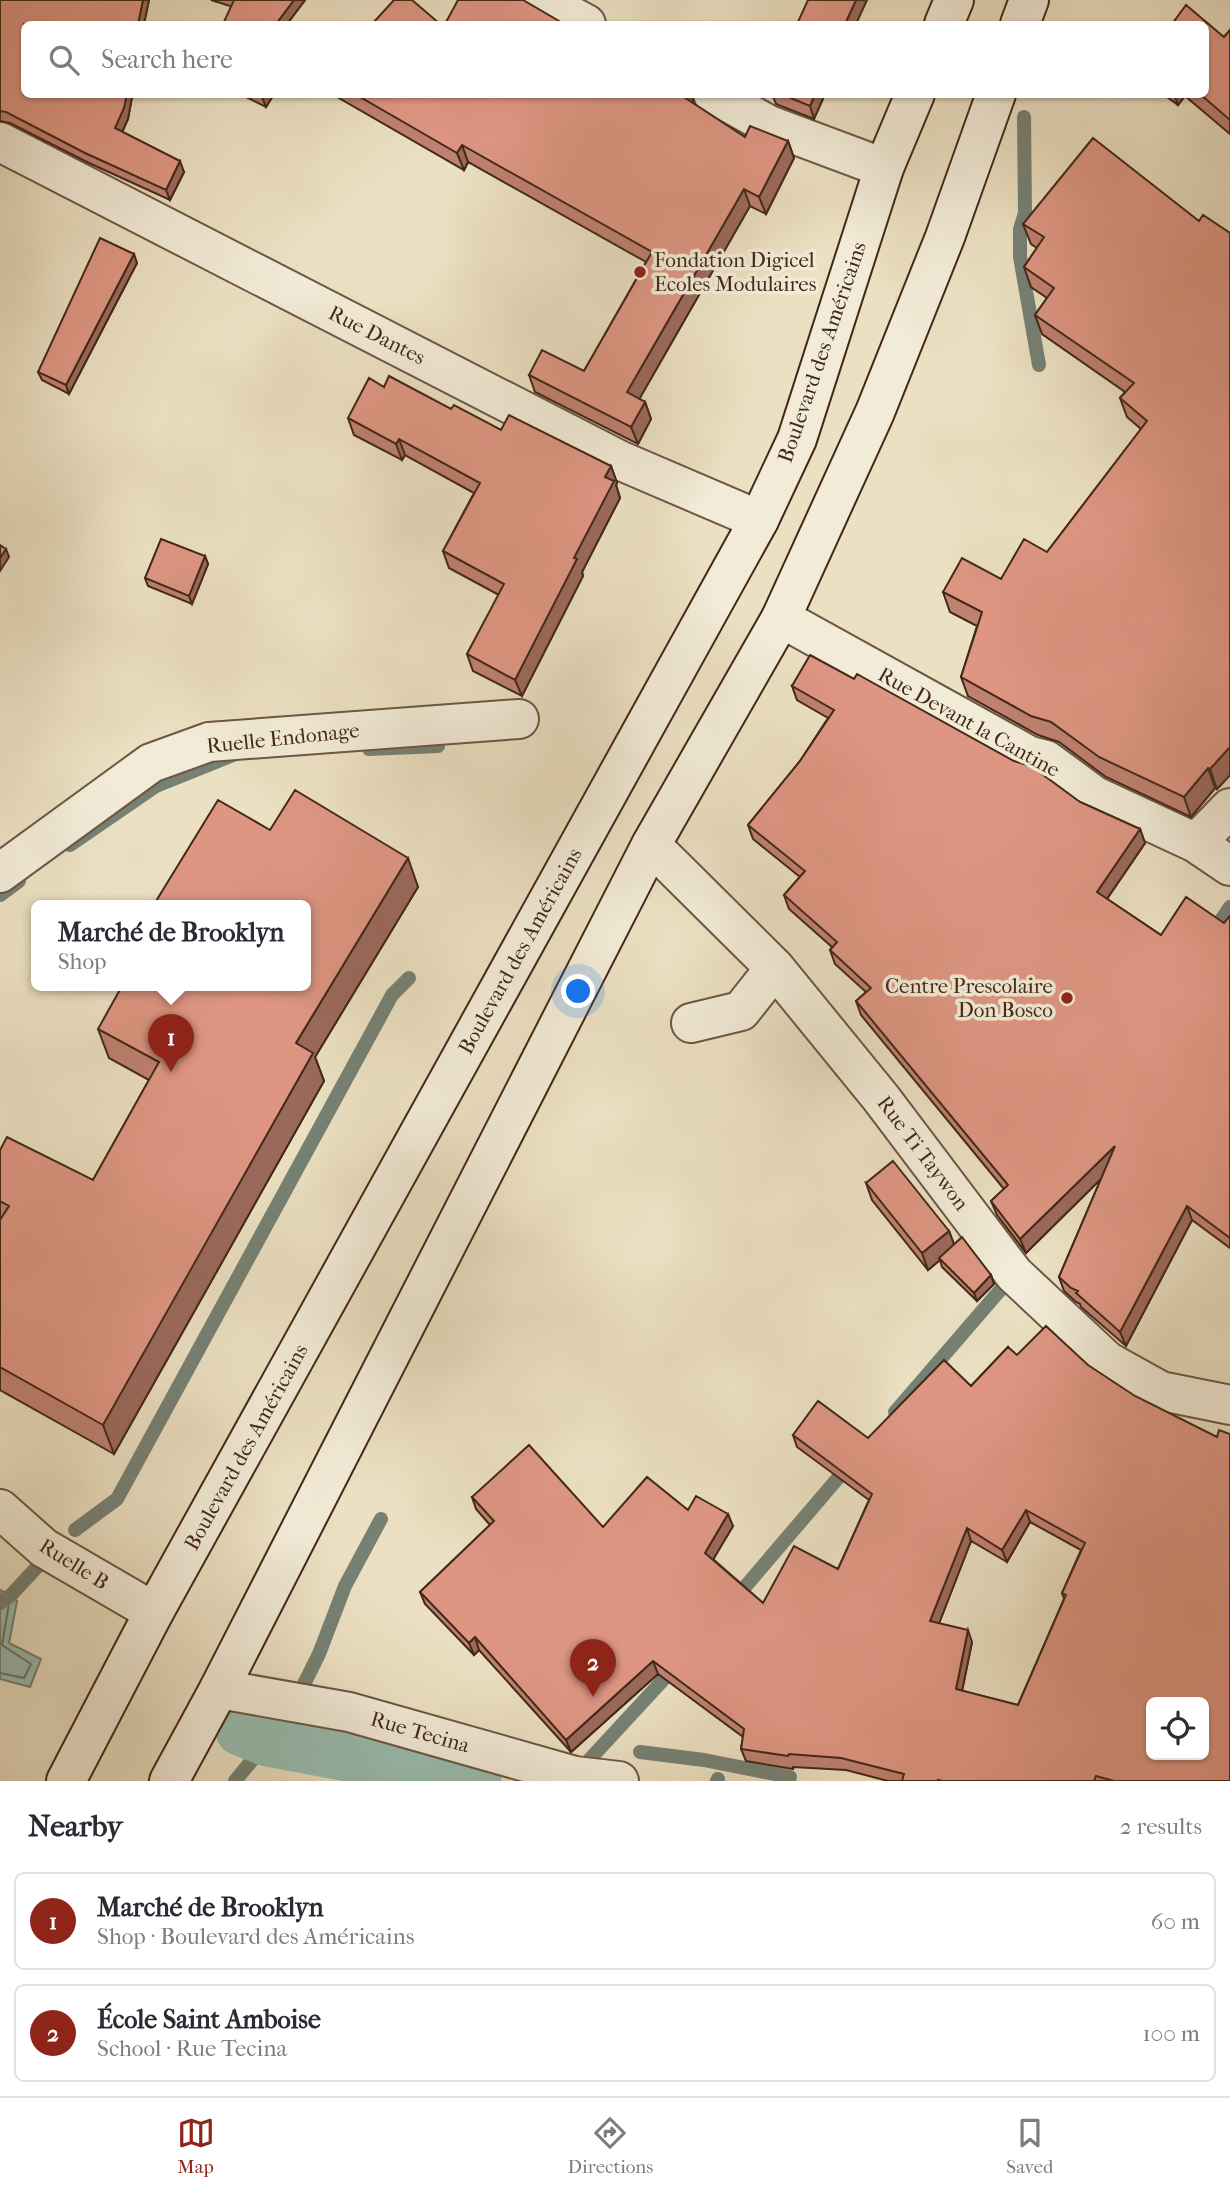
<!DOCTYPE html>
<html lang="en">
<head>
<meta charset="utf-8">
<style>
  :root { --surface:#fff; --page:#f7f7f7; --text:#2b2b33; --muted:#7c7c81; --line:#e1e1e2; --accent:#8f2418 }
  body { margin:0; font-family:"IM FELL French Canon",serif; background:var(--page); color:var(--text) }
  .controls { position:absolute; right:21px; bottom:21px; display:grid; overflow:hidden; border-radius:10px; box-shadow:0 2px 5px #0004 }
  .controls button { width:63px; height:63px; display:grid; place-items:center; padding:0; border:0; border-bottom:2px solid var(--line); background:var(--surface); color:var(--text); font:35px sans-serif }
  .you { position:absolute; left:579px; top:992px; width:24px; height:24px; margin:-18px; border:5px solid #fff; border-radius:50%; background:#1a73e8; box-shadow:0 0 0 10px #1a73e833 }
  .badge { display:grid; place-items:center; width:46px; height:46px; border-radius:50%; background:var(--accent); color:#fff; font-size:23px; font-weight:700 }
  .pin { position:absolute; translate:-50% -58px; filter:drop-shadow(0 2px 4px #0008) }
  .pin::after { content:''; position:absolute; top:37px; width:24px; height:21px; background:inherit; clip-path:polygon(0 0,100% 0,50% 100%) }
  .popup { position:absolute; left:31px; top:900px; width:280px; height:91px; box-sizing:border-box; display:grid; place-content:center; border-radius:10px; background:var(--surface); filter:drop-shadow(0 2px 5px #0005); font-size:23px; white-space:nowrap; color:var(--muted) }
  .popup b { font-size:26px; color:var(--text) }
  .popup::after { content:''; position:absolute; left:50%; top:100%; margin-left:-14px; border:14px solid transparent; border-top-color:var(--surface) }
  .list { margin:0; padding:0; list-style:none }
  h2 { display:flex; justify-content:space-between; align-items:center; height:91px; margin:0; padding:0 28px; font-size:30px }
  h2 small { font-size:23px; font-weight:400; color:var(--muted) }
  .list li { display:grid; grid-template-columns:46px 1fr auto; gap:21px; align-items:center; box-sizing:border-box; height:98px; margin:0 14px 14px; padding:0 14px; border:2px solid var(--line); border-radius:10px }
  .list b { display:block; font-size:26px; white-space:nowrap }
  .list p { margin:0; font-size:23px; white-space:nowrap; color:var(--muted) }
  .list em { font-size:23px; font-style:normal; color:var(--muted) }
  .icon { flex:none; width:38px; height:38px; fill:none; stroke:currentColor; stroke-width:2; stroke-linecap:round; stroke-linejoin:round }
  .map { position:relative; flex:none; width:1230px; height:1781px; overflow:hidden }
  .search { position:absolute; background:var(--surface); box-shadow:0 2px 5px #0004; left:21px; right:21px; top:21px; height:77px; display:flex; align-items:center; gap:18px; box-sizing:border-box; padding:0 24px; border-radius:10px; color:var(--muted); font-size:26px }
  .sheet { height:315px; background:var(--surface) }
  nav { display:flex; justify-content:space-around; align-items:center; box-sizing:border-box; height:98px; border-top:2px solid var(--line); background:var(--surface); font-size:19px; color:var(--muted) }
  nav a { display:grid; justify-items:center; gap:4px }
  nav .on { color:var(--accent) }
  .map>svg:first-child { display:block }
  .water { fill:#98bdb1; stroke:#768174; stroke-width:2 }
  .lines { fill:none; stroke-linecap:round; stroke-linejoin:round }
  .shore { stroke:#6e7264; stroke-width:2 }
  .stream { stroke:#768174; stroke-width:14 }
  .canal { stroke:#98bdb1; stroke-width:49 }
  .minor-casing { stroke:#6d5642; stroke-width:42 }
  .secondary-casing { stroke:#432818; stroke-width:42 }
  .minor { stroke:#f2ebd7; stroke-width:38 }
  .secondary { stroke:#f2ebd7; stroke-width:38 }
  .wall { fill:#bf8171; stroke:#432818; stroke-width:2; fill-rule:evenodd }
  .shaded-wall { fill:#9b695c; stroke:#432818; stroke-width:2 }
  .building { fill:#de9683; stroke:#432818; stroke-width:2; fill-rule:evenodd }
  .poi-dot { fill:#8f2418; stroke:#f2ebd7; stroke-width:2.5 }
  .labels { text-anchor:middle; stroke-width:7; stroke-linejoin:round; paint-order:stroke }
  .poi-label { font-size:21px; fill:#432818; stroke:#f2ebd7; text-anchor:start }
  .street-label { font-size:21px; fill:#432818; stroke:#f2ebd7 }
</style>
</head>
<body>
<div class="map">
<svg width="1230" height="1781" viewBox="0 0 1230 1781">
  <rect width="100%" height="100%" fill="#ebe0c2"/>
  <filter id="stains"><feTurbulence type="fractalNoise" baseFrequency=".00286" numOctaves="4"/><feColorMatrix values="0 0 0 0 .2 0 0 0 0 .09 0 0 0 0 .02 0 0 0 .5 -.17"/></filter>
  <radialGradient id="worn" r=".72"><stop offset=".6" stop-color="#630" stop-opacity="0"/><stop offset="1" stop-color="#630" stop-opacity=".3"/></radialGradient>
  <!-- water -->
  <path class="water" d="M0,1590L11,1595L17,1601L9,1643L41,1659L30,1687L0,1679Z"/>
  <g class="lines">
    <!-- shore -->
    <path class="shore" d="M0,1598L9,1604L2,1645L31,1664L24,1678L0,1673"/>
    <!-- stream -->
    <path class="stream" d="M1024,117L1025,213L1020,229V257L1039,365
      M369,749L438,746
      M70,845L156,786L238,753
      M0,895L19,881
      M1211,935L1230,907
      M895,1412L1008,1281
      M75,1530L117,1499L392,995L409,978
      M733,1601L850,1464
      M0,1603L11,1595L38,1566
      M302,1688L319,1654L345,1586L381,1519
      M640,1752L704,1760L790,1777
      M578,1772L676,1666
      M235,1781L267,1742L285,1714
      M717,1781L718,1779"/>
    <!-- canal -->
    <path class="canal" d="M240,1731L267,1742L477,1781"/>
    <defs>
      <path id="minor" d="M542,0L586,24
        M713,94L769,125L884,168
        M0,142L619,460L759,520
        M781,618L1030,756L1046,760L1095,796L1196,843L1230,866
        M1196,843L1230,808
        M651,845L775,968L881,1098L1014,1274L1107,1361L1161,1391L1230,1405
        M0,873L151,763L209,742L519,719
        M691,1023L741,1011L775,968
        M0,1509L44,1548L154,1612
        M219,1689L349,1712L575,1776L619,1781"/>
      <path id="secondary" d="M944,24L954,0
        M1020,24L1029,0
        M66,1781L154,1612L759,520L797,439L884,168L915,94
        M169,1781L219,1689L651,845L781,618L875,412L945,237L996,94"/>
    </defs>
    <!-- minor casing -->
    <use href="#minor" class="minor-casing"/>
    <!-- secondary casing -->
    <use href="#secondary" class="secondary-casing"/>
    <!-- minor -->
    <use href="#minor" class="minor"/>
    <!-- secondary -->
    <use href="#secondary" class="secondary"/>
  </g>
  <!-- wall -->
  <path class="wall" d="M0,0H149L144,24H24L132,97L128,119L122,132L184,172L170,200L89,163L10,123L0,121Z
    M211,0H305L287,24Z
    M1230,30V134L1185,96L1178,105L1163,94H1206L1224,37Z
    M240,94H274L266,107Z
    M332,94H691L694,104L745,137L788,141L794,158L766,214L750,206L639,399L645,402L651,419L638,444L535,392L529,375L584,371L646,262L468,162L464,170Z
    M772,94H825L814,119L776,104Z
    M1199,221L1230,233V775L1217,789L1215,788L1191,817L1106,777L1059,742L1038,735L968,696L961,677L977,626L950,612L943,592L1001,579L1047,552L1141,429L1127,417L1120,398L1125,392L1042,334L1035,315L1047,298L1031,287L1024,267L1037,248L1031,244L1023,224Z
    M137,263L69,394L42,380L38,372Z
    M384,387L451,409L501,430L611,466L617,483L616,485L620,498L582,572L583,576L522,696L473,671L467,654L499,595L449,568L443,551L474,493L405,455L402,460L354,435L348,418Z
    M205,556L208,564L192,604L148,586L145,578Z
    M792,686L1080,802L1140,829L1145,843L1107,899L1161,935L1224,923L1230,916V1248L1192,1220L1126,1346L1081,1307L1080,1304L1076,1302L1064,1291L1059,1277L1101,1179L1026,1253L997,1215L991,1201L1004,1189L861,1015L856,1001L866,992L835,964L830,950L832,947L789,909L784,895L800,877L753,839L748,825L800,761L828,718L797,700Z
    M270,830L418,887L315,1057L324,1081L114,1454L0,1390V1150L93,1180L149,1080L109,1058L98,1029Z
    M866,1183L949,1231L954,1244L991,1275L994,1284L977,1301L942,1267L940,1260L928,1270L872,1200Z
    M1008,1347L1230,1781H888L846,1770L793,1767V1769L746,1761L741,1749L743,1737L658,1674L571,1752L479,1650L474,1655L425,1604L420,1592L490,1525L476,1509L472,1497L603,1527L688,1510L733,1526L713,1559L763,1603L838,1569L869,1500L797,1447L793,1435L868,1438L971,1386ZM1030,1522L1081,1550L1062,1593L1064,1599L1018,1705L962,1691L972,1642L939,1623L971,1541L1007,1562Z"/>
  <!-- shaded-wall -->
  <path class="shaded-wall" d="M143,0H149L144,24H138Z
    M294,0H305L287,24H276Z
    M856,0H867L856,24H845Z
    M127,94H131L132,97L128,119L119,139L115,128Z
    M263,94H274L266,107L262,97Z
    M685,94H691L695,106L684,97Z
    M815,94H825L814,119L810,106Z
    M1174,94H1184L1185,96L1178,105Z
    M788,141L794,158L766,214L759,197Z
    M462,145L468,162L464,170L457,153Z
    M180,161L184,172L170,200L166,190Z
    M744,189L750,206L633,410L627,392Z
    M134,254L137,263L69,394L66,385Z
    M645,402L651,419L638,444L631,427Z
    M399,439L405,455L402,460L396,444Z
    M611,466L617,483L616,485L620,498L582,572L583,576L522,696L515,680L574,558L605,477Z
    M6,549L9,557L0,571V558Z
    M205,556L208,564L192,604L189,596Z
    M1230,747V775L1217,789L1210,769Z
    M1208,768L1215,788L1191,817L1184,797Z
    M1140,829L1145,843L1102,906L1097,892Z
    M408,858L418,887L315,1057L324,1081L114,1454L103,1425L296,1043Z
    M1115,1146L1120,1160L1026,1253L1020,1239Z
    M1187,1206L1192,1220L1126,1346L1120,1332Z
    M949,1231L955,1247L939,1258L940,1260L928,1270L922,1253Z
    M991,1275L994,1284L977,1301L974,1293Z
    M1026,1510L1030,1522L1007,1562L1002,1550Z
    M728,1514L733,1526L710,1565L705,1553Z
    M967,1528L971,1541L935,1634L930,1621Z
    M968,1630L972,1642L960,1701L956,1689Z
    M475,1637L479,1650L474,1655L469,1643Z
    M653,1661L658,1674L571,1752L566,1740Z"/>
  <!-- building -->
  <path class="building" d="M0,0H143L138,24H24V94H127L124,108L115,128L180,161L166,190L85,153L6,112L0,111Z
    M234,0H294L276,24H223Z
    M394,0H412L440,24H372Z
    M458,0H523L559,21L557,24H445Z
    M808,0H856L845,24H797Z
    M1186,5L1224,37L1230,30V120L1200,94H1206V24H1172Z
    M355,94H685L684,97L745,137L750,126L788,141L759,197L744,189L627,392L645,402L631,427L529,375L542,350L584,371L652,252L462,145L457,153Z
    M781,94H815L810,106Z
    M1093,138L1199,221L1203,215L1230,233V747L1210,769L1208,768L1184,797L1099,757L1051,722L1031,716L961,677L982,612L943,592L962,558L1001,579L1024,539L1047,552L1147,421L1120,398L1134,383L1035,315L1054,288L1024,267L1044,237L1023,224Z
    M100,238L134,254L66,385L38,372Z
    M389,376L451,409L454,405L501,430L509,415L611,466L605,477L614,481L574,558L577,559L515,680L467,654L504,584L443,551L480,483L399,439L396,444L348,418L369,378L384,387Z
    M161,539L205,556L189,596L145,578Z
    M0,545L6,549L0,558Z
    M810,655L854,679L857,674L1014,761L1031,766L1080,802L1140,829L1097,892L1161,935L1186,897L1224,923L1230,916V1238L1187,1206L1120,1332L1076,1293L1078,1291L1071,1288L1059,1277L1115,1146L1020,1239L991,1201L1008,1185L856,1001L871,988L830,950L837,942L784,895L805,871L748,825L800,761L834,710L792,686Z
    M295,790L408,858L296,1043L313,1053L103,1425L0,1367V1220L9,1206L0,1201V1150L7,1137L93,1180L159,1062L98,1029L122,986H306V906H153L218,800L270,830Z
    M893,1161L949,1231L922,1253L866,1183Z
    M962,1237L991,1275L974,1293L939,1258Z
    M1046,1326L1088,1365L1135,1396L1217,1437L1219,1430L1230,1434V1781H1114L1096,1776L1094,1781H943L938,1780V1781H902L904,1774L841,1758L789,1754L788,1756L741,1749L744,1729L653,1661L566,1740L475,1637L469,1643L420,1592L494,1521L472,1497L529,1445L603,1527L647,1477L688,1510L696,1496L728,1514L705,1553L763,1603L794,1546L838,1569L872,1494L793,1435L818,1401L868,1438L944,1360L971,1386L1008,1347L1017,1355ZM1026,1510L1085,1543L1062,1593L1066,1595L1018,1705L956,1689L968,1630L930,1621L967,1528L1002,1550ZM1151,1702H1204V1755H1151Z"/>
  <!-- markers -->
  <g class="poi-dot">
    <circle cx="640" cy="272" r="7"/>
    <circle cx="1067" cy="998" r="7"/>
  </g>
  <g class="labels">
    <!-- poi labels -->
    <g class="poi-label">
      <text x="654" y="267">Fondation Digicel<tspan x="654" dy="24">Ecoles Modulaires</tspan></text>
      <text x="1053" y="993" text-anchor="end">Centre Prescolaire<tspan x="1053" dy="24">Don Bosco</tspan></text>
    </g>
    <!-- street labels -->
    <g class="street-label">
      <text transform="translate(377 335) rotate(27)" y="7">Rue Dantes</text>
      <text transform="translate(822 352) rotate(-71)" y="7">Boulevard des Américains</text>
      <text transform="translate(969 722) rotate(29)" y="7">Rue Devant la Cantine</text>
      <text transform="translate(283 738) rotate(-6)" y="7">Ruelle Endonage</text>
      <text transform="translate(520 951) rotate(-61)" y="7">Boulevard des Américains</text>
      <text transform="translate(923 1153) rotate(53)" y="7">Rue Ti Taywon</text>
      <text transform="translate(246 1447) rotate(-61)" y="7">Boulevard des Américains</text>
      <text transform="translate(74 1564) rotate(32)" y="7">Ruelle B</text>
      <text transform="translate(420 1732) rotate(16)" y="7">Rue Tecina</text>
    </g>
  </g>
  <rect width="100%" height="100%" filter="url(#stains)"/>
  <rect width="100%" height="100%" fill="url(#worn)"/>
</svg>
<div class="controls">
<button><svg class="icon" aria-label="locate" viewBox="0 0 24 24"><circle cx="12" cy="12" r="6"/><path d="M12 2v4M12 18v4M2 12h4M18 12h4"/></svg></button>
</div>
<div class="you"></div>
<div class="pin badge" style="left:171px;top:1072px">1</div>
<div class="popup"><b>Marché de Brooklyn</b>Shop</div>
<div class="pin badge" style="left:593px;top:1697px">2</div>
<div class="search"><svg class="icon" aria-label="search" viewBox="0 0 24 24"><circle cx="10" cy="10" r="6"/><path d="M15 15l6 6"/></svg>Search here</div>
</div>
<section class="sheet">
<h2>Nearby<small>2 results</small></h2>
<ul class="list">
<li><span class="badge">1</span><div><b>Marché de Brooklyn</b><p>Shop · Boulevard des Américains</p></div><em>60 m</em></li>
<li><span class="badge">2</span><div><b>École Saint Amboise</b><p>School · Rue Tecina</p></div><em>100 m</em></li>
</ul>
</section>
<nav>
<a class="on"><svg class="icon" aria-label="map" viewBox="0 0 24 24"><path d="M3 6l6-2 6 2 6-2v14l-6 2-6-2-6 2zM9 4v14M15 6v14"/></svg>Map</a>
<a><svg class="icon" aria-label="directions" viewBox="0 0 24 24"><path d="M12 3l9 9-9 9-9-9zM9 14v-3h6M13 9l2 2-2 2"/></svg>Directions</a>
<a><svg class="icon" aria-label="saved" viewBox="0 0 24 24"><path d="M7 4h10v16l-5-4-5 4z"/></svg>Saved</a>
</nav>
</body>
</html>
